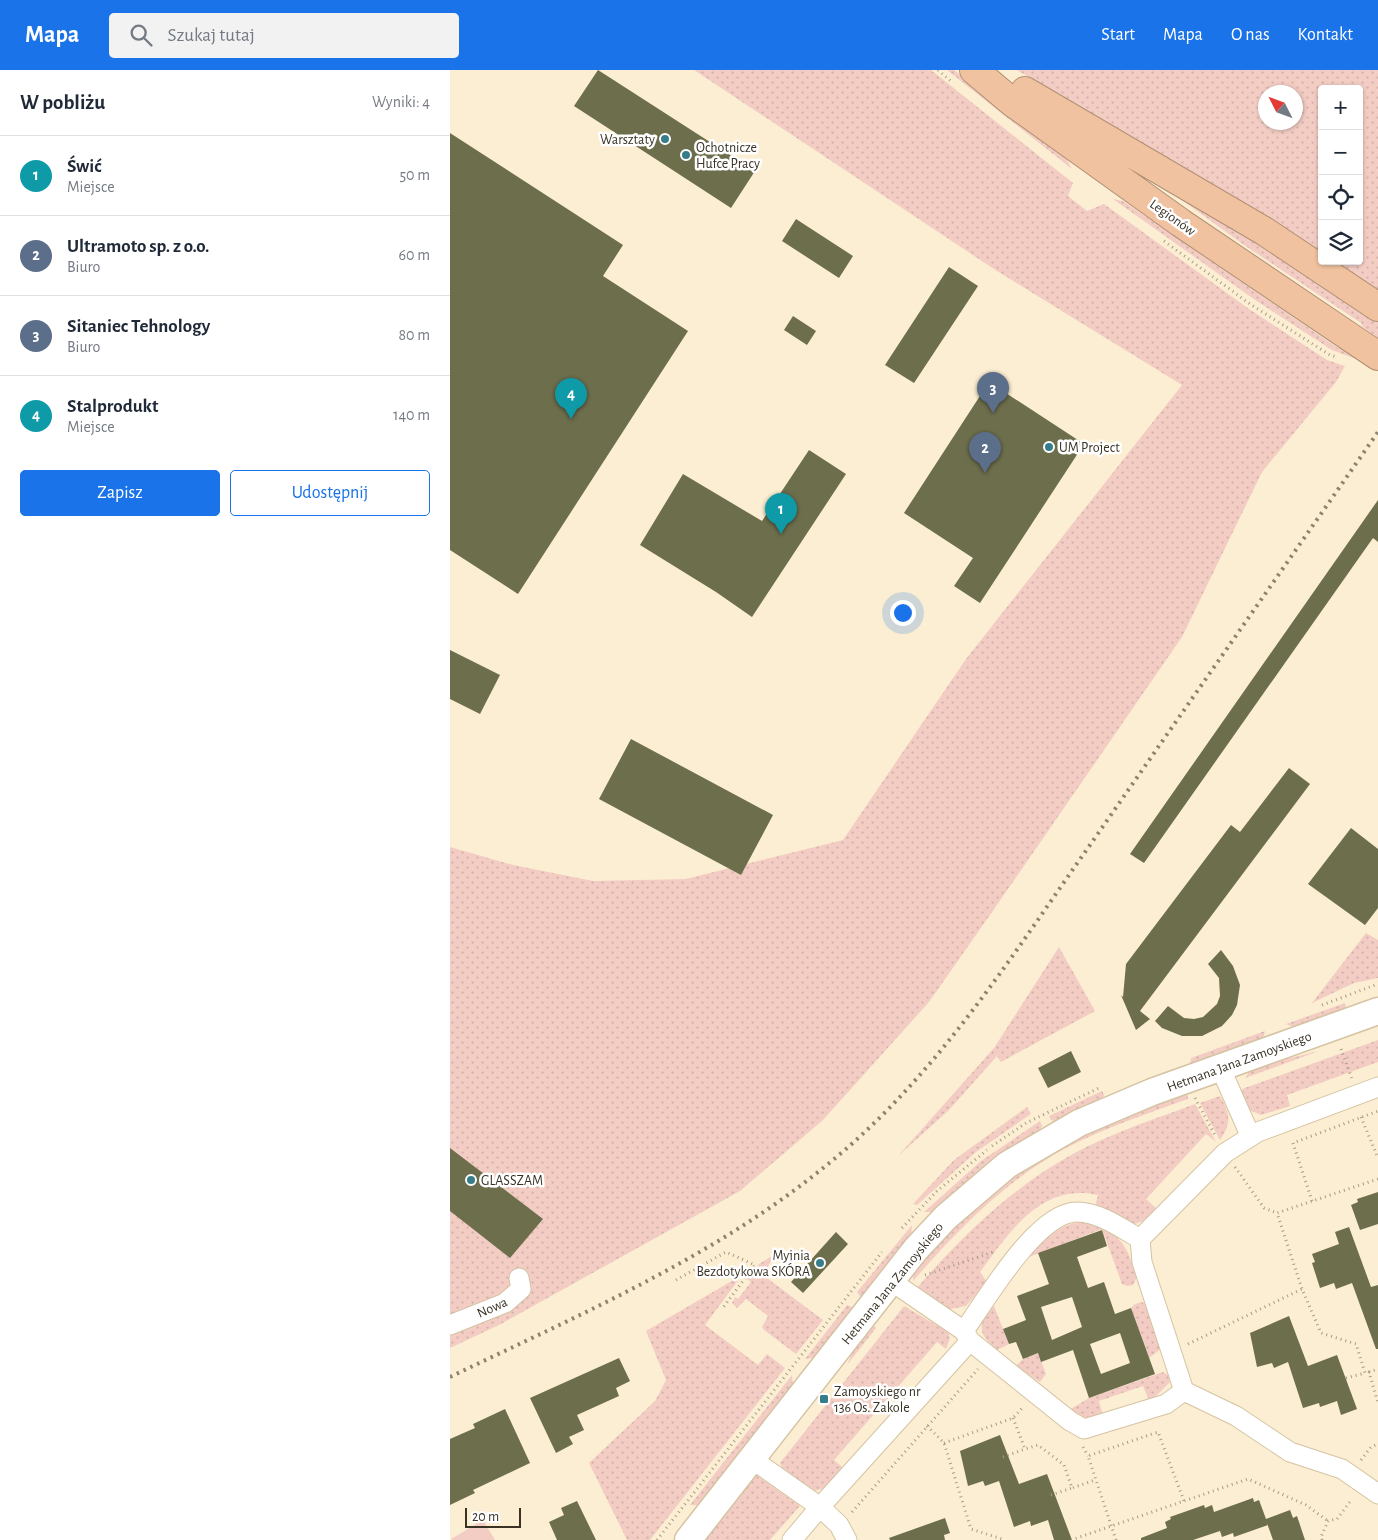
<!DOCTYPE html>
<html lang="pl">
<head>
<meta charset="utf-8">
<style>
  :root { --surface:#fff; --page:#f2f2f3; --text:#1f2937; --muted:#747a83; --line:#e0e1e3; --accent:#1a73e8 }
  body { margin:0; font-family:"Alegreya Sans",sans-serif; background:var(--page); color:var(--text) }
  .controls { position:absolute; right:15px; top:15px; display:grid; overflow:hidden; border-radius:5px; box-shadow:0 1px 4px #0004 }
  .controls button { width:45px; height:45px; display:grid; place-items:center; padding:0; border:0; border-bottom:1px solid var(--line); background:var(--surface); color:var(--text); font:25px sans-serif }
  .compass { position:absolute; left:808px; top:15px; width:45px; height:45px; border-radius:50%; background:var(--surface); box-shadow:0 1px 4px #0004; rotate:312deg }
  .scale { position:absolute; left:15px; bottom:12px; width:56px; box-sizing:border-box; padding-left:5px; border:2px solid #393225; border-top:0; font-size:14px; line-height:18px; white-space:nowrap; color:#393225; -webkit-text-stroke:4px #fff; paint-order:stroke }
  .you { position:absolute; left:452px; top:542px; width:18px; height:18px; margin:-12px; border:4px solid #fff; border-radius:50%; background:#1a73e8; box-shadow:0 0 0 8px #1a73e833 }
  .badge { display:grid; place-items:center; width:32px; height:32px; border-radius:50%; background:var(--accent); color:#fff; font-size:16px; font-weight:700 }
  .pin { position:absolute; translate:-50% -41px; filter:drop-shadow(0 1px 2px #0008) }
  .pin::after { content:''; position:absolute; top:26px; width:18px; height:15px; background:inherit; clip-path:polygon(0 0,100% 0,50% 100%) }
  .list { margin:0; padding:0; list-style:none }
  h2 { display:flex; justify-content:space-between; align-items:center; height:65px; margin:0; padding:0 20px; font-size:21px }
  h2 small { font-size:16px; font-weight:400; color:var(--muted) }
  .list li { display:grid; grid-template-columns:32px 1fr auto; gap:15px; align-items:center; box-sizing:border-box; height:80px; padding:0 20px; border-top:1px solid var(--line) }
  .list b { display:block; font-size:19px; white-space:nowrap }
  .list p { margin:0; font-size:16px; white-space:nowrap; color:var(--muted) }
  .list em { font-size:16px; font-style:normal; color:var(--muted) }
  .actions { display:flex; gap:10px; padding:15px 20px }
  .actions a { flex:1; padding:11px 0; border:1px solid var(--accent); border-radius:5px; text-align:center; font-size:18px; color:var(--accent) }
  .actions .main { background:var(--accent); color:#fff }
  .icon { flex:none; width:28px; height:28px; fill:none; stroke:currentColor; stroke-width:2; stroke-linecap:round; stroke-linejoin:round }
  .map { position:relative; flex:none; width:928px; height:1470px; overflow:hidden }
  header { display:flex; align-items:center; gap:30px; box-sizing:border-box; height:70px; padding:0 25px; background:var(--accent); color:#fff }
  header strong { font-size:24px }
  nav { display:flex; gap:28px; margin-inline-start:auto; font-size:18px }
  .search { width:350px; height:45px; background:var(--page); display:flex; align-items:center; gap:12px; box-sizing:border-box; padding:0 18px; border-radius:5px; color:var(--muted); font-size:19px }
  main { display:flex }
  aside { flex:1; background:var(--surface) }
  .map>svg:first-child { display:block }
  .grass { fill:url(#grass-dots); fill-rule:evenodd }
  .green { fill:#f3cdc4 }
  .building { fill:#6d6e4c; fill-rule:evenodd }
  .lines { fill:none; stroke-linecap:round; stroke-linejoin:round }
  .street-casing { stroke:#d5c3a2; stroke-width:21 }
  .secondary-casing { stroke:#d5c3a2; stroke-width:29 }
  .highway-casing { stroke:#b19074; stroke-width:30 }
  .path { stroke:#a79c86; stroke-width:3; stroke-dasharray:1 4; stroke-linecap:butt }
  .street { stroke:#fff; stroke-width:19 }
  .secondary { stroke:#fff; stroke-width:26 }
  .highway { stroke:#f1c29f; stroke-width:28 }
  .rail { stroke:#8c826f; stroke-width:4; stroke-dasharray:2.5 5; stroke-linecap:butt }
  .poi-dot { fill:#377d89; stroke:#fff; stroke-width:2 }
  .labels { text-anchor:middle; stroke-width:5; stroke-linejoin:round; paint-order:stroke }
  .poi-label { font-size:14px; fill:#393225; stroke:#fff; text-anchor:start }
  .street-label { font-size:14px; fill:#393225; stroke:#fff }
</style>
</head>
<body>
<header>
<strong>Mapa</strong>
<div class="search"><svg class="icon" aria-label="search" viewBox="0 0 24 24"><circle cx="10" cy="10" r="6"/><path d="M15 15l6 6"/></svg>Szukaj tutaj</div>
<nav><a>Start</a><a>Mapa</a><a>O nas</a><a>Kontakt</a></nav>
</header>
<main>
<aside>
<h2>W pobliżu<small>Wyniki: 4</small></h2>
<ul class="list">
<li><span class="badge" style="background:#0f9aa8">1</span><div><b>Świć</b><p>Miejsce</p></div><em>50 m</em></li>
<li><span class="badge" style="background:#5c6f8a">2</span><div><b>Ultramoto sp. z o.o.</b><p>Biuro</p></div><em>60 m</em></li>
<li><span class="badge" style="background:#5c6f8a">3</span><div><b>Sitaniec Tehnology</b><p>Biuro</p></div><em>80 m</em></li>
<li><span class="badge" style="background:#0f9aa8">4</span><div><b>Stalprodukt</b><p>Miejsce</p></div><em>140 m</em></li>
</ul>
<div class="actions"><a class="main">Zapisz</a><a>Udostępnij</a></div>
</aside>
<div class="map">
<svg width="928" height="1470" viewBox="0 0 928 1470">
  <defs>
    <pattern id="grass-dots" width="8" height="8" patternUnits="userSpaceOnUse" patternTransform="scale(1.25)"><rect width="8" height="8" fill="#f3cdc4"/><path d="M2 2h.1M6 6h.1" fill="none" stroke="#d1b0a8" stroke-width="1.8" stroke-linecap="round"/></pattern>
  </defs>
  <rect width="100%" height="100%" fill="#fceed2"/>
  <!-- grass -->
  <path class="grass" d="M244,0H481L623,113L618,126L637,141L654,134L799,239L877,290L895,296L886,312L812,402L732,567L549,832L479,932L373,1050L290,1121L49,1255L0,1278V777L63,795L143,811L236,809L393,770L516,589L732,315L547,201Z
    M497,0H504L616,88L622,99Z
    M567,0H928V221L882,191H909V19H872V185ZM816,22H846V52H816Z
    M674,88L928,249V268L913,257L911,253L794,175Z
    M663,129L673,131L888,278L900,280L914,292L882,280L808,232Z
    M916,863L928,870V908L904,913L862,933Z
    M609,877L645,941L551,992L547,986L499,1040L449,1085L544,978Z
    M895,933L897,941L845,958L836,954Z
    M815,961L813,969L740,994L741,988Z
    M928,970V992L837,1025L840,1036L811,1045L799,1040L792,1025V1019Z
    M869,981L795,1008L801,999L808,996Z
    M652,1021L654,1025L652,1030L606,1052L601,1050L599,1046Z
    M737,1021L738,1029C696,1044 654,1058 614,1079C555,1111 507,1161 463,1211V1203L467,1195L525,1133L610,1074Z
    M770,1026C780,1043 782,1053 770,1070L750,1033Z
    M745,1034L766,1072L756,1064L696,1129L707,1139L693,1151L685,1154L645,1137L648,1125C591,1112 559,1163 530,1202L537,1212L516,1236L496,1240L466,1219C518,1159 576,1104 649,1071C680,1057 713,1046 745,1034Z
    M577,1037L581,1044L526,1082L467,1135L463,1134L504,1090Z
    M590,1051L592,1056L589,1061L486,1142H474L531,1091Z
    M636,1152C672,1164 676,1174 687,1207L683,1215L677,1216L672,1214L652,1159L579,1187C594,1168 611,1152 636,1152Z
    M462,1155L461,1167L412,1229L407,1222Z
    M325,1184L313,1205L373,1250L346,1284L314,1260L312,1257L318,1246L296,1229L287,1238L282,1233L285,1227L288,1229L301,1212L297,1209L309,1194Z
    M292,1205L255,1255L308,1295L317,1284L335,1298L200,1470H177L139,1393L205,1331L216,1310L196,1261Z
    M692,1232L697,1235L711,1279L699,1288L681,1238L685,1234Z
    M397,1235L405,1238L367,1287L355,1289Z
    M454,1236L498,1262L500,1268L496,1279L487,1272L384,1390L393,1398L375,1418L361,1422L334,1402L330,1393Z
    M544,1236L559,1274L547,1280C528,1264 526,1254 544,1236Z
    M421,1252L426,1258L397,1295L408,1269Z
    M588,1283L596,1304L590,1312L566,1296L573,1289Z
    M713,1302L718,1305L720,1312L703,1329L699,1330L693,1316L649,1331L653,1346L634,1349L619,1340L639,1328Z
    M342,1305L343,1317L249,1435H240Z
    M305,1404L350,1436L320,1470H253Z"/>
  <!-- green -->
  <path class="green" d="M33,1450L45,1470H2L1,1469Z"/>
  <!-- building -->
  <path class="building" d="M148,0L305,101L281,138L124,36Z
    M0,63L173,175L153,206L238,261L68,524L0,480Z
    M346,149L403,186L389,208L332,171Z
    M499,197L528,216L464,313L435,295Z
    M343,246L366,261L357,275L334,260Z
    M539,312L634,374L530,533L504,516L523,488L454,443Z
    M359,380L396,404L302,547L266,522L190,475L233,404L312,451Z
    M928,430V472L923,468L694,793L680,784Z
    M0,580L50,605L30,644L0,629Z
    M181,669L323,745L291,805L149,729Z
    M839,698L860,714L690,941L700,949L686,960L671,925L673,927L676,894L781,755L790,762Z
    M901,758L928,779V838L915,855L858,814Z
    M771,880L783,896L790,915L787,935L782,945L772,956L752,966H732L712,958L705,951L718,936L734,948L744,949L753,947L767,934L770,926L769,908L758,894Z
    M621,981L631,1002L598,1018L588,998Z
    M0,1078L93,1149L60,1188L0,1141Z
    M928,1122V1154L910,1160L901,1135L908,1132L907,1129Z
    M899,1157L921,1217L928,1215V1279H926L902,1213L886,1219L884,1213L870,1218L862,1193L865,1192L862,1184L889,1174L885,1162Z
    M652,1160L657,1176L627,1187L638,1218L654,1212L665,1244L681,1238L705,1304L639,1328L623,1280L591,1292L588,1283L573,1289L566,1272L559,1274L553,1259L576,1250L567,1226L599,1214L588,1183ZM622,1227L632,1257L602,1270L591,1237ZM670,1263L680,1293L651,1304L640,1274Z
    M386,1162L398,1174L353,1223L341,1212Z
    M839,1246L858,1296L887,1285L907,1339L891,1345L887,1331L870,1337L869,1333L853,1338L838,1292L824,1298L822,1293L807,1297L800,1263Z
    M169,1288L180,1311L166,1318L169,1326L127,1345L134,1360L119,1367L123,1374L106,1383L80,1328Z
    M55,1339L80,1393L23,1420L25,1423L0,1435V1369L25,1358L23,1354Z
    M550,1365L569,1414L597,1404L622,1470H604L598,1450L581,1456L580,1451L564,1457L549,1411L535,1416L533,1411L518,1416L510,1381Z
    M803,1428L804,1432L809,1430L816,1449L840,1440L843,1448L847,1446L855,1470H823L817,1453L818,1455L784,1467L783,1463L772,1467L770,1461L743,1470H691V1468L717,1458L715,1452L721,1449L720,1447L754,1435L755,1438L762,1435L764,1442Z
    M127,1431L146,1470H107L99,1452L114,1445L111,1438Z
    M495,1448L500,1463L494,1465L495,1470H440L439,1468Z"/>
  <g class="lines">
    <defs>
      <path id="street" d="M770,997L800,1065
        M690,1169L775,1083L808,1062L928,1017
        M441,1211L514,1261
        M0,1255L55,1233L71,1219L69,1208
        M520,1271L514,1261C536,1230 588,1140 628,1142C651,1143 671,1158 690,1169L692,1192L734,1321L786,1346L840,1382L892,1399L928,1424
        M302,1389L370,1437L342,1470
        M397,1470L389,1455L370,1437L520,1271L620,1351L634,1359L716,1334L734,1321"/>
      <path id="secondary" d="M238,1470L466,1179L496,1147L557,1095L629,1053L702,1022L928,941"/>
      <path id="highway" d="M524,0L562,32L731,153L928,286
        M575,21L814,161L928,237"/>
    </defs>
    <!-- street casing -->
    <use href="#street" class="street-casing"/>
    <!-- secondary casing -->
    <use href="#secondary" class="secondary-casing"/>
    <!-- highway casing -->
    <use href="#highway" class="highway-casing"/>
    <!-- path -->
    <path class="path" d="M488,0L503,13
      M714,171L800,234L880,285L887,287
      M872,935L928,914
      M891,979L902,1009
      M745,1028L766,1067
      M911,1047L928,1088
      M542,1076L576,1053L649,1018
      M785,1097L814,1138L827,1143
      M928,1109L827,1143L852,1219L871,1263L906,1274L915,1303L919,1302L928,1333
      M862,1131L843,1073L928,1041
      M452,1158L487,1121L537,1080
      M475,1205L546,1181
      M226,1210L276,1182L305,1195L272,1239
      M738,1274L852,1219
      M919,1302L928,1299
      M896,1308L915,1303
      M563,1348L575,1379L588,1375L614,1395L622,1418L645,1410
      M477,1356L494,1373L521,1459L555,1470
      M494,1373L563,1348L574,1336
      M633,1377L638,1386
      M553,1387L575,1379
      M911,1390L921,1377L928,1374
      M601,1425L622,1418
      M402,1442L528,1299
      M207,1470L432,1182
      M621,1470L798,1409L856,1435L878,1451
      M666,1470L638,1386L708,1362L734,1431
      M872,1470L871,1467L878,1451L887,1449L902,1429"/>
    <!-- street -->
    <use href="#street" class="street"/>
    <!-- secondary -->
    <use href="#secondary" class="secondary"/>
    <!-- highway -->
    <use href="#highway" class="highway"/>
    <!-- rail -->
    <path class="rail" d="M0,1307C131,1244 265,1187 378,1094C486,1007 561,887 640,775C736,637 832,500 928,362"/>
  </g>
  <!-- markers -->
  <g class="poi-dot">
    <circle cx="215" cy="69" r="5"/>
    <circle cx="236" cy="85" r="5"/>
    <circle cx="599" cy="377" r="5"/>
    <circle cx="21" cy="1110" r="5"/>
    <circle cx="370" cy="1193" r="5"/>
    <rect x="369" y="1324" width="10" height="10" rx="2.5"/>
  </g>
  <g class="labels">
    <!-- poi labels -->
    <g class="poi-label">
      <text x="205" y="74" text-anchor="end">Warsztaty</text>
      <text x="246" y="82">Ochotnicze<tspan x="246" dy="16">Hufce Pracy</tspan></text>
      <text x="609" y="382">UM Project</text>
      <text x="31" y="1115">GLASSZAM</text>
      <text x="360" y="1190" text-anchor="end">Myjnia<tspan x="360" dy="16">Bezdotykowa SKÓRA</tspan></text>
      <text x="384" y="1326">Zamoyskiego nr<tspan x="384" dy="16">136 Os. Zakole</tspan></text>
    </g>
    <!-- street labels -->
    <g class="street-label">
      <text transform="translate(723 147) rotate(35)" y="5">Legionów</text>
      <text transform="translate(789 991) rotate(-20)" y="5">Hetmana Jana Zamoyskiego</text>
      <text transform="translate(442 1213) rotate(-51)" y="5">Hetmana Jana Zamoyskiego</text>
      <text transform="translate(42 1237) rotate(-24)" y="5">Nowa</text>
    </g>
  </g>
</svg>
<div class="controls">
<button>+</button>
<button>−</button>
<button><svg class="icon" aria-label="locate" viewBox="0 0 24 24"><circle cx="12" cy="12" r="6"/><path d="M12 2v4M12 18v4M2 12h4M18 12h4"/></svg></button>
<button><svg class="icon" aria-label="layers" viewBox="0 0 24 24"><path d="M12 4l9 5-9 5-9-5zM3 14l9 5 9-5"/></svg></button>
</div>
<svg class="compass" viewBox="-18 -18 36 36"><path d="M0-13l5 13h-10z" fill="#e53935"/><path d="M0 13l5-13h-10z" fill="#747a83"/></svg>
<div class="scale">20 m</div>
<div class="you"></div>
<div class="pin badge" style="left:331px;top:464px;background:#0f9aa8">1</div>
<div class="pin badge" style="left:535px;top:403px;background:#5c6f8a">2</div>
<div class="pin badge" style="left:543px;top:343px;background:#5c6f8a">3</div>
<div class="pin badge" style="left:121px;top:349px;background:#0f9aa8">4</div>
</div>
</main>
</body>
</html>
